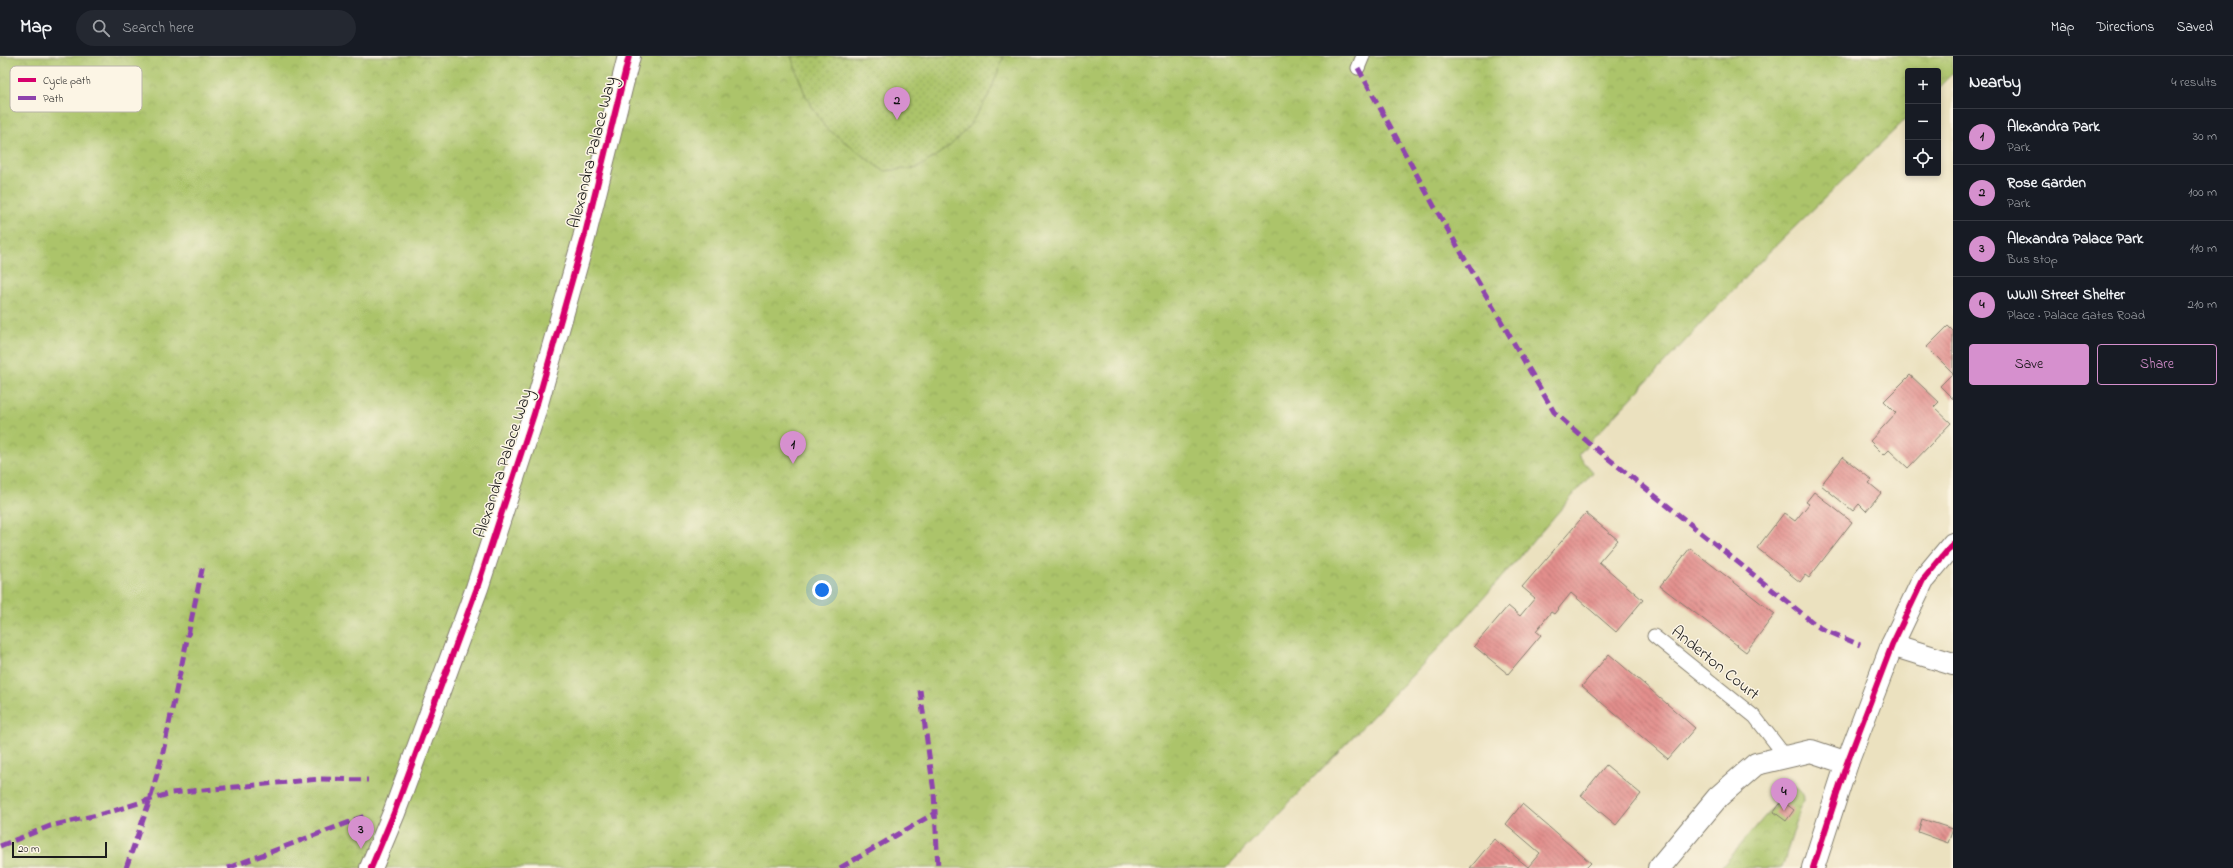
<!DOCTYPE html>
<html lang="en">
<head>
<meta charset="utf-8">
<style>
  :root { --surface:#171b24; --page:#242831; --text:#f1f3f6; --muted:#9ea1a6; --line:#363941; --accent:#d690ce }
  body { margin:0; font-family:"Indie Flower",sans-serif; background:var(--page); color:var(--text) }
  .controls { position:absolute; right:12px; top:12px; display:grid; overflow:hidden; border-radius:4px; box-shadow:0 2px 6px #0003 }
  .controls button { width:36px; height:36px; display:grid; place-items:center; padding:0; border:0; border-bottom:1px solid var(--line); background:var(--surface); color:var(--text); font:20px sans-serif }
  .scale { position:absolute; left:12px; bottom:10px; width:95px; box-sizing:border-box; padding-left:4px; border:2px solid #1c1c1c; border-top:0; font-size:11px; line-height:14px; white-space:nowrap; color:#1c1c1c; -webkit-text-stroke:3px #fcf5e5; paint-order:stroke }
  .you { position:absolute; left:822px; top:534px; width:14px; height:14px; margin:-10px; border:3px solid #fff; border-radius:50%; background:#1a73e8; box-shadow:0 0 0 6px #1a73e833 }
  .badge { display:grid; place-items:center; width:26px; height:26px; border-radius:50%; background:var(--accent); color:#111; font-size:13px; font-weight:700 }
  .pin { position:absolute; translate:-50% -33px; filter:drop-shadow(0 1px 2px #0008) }
  .pin::after { content:''; position:absolute; top:21px; width:14px; height:12px; background:inherit; clip-path:polygon(0 0,100% 0,50% 100%) }
  .list { margin:0; padding:0; list-style:none }
  h2 { display:flex; justify-content:space-between; align-items:center; height:52px; margin:0; padding:0 16px; font-size:17px }
  h2 small { font-size:13px; font-weight:400; color:var(--muted) }
  .list li { display:grid; grid-template-columns:26px 1fr auto; gap:12px; align-items:center; box-sizing:border-box; height:56px; padding:0 16px; border-top:1px solid var(--line) }
  .list b { display:block; font-size:15px; white-space:nowrap }
  .list p { margin:0; font-size:13px; white-space:nowrap; color:var(--muted) }
  .list em { font-size:13px; font-style:normal; color:var(--muted) }
  .actions { display:flex; gap:8px; padding:12px 16px }
  .actions a { flex:1; padding:9px 0; border:1px solid var(--accent); border-radius:4px; text-align:center; font-size:14px; color:var(--accent) }
  .actions .main { background:var(--accent); color:#111 }
  .icon { flex:none; width:22px; height:22px; fill:none; stroke:currentColor; stroke-width:2; stroke-linecap:round; stroke-linejoin:round }
  .map { position:relative; flex:none; width:1953px; height:812px; overflow:hidden }
  header { display:flex; align-items:center; gap:24px; box-sizing:border-box; height:56px; padding:0 20px; background:var(--surface); border-bottom:1px solid var(--line) }
  header strong { font-size:19px }
  nav { display:flex; gap:22px; margin-inline-start:auto; font-size:14px }
  .search { width:280px; height:36px; background:var(--page); display:flex; align-items:center; gap:10px; box-sizing:border-box; padding:0 14px; border-radius:22px; color:var(--muted); font-size:15px }
  main { display:flex }
  aside { flex:1; background:var(--surface) }
  .map>svg:first-child { display:block }
  .park { fill:url(#park-crowns); stroke:#647043 }
  .garden { fill:url(#garden-dots); stroke:#647043 }
  .building { fill:url(#building-back-hatch) }
  .lines { fill:none; stroke-linecap:round; stroke-linejoin:round }
  .lane-casing { stroke:#847e6e; stroke-width:15 }
  .street-casing { stroke:#847e6e; stroke-width:24 }
  .secondary-casing { stroke:#847e6e; stroke-width:24 }
  .lane { stroke:#fff; stroke-width:13 }
  .street { stroke:#fff; stroke-width:22 }
  .secondary { stroke:#fff; stroke-width:22 }
  .quiet { stroke:#8e44ad; stroke-width:5; stroke-dasharray:10 5; stroke-linecap:butt }
  .cycleway-casing { stroke:#fcf5e5; stroke-width:8 }
  .cycleway { stroke:#d6006c; stroke-width:6 }
  .labels { text-anchor:middle; stroke-width:3; stroke-linejoin:round; paint-order:stroke }
  .street-label { font-size:17px; fill:#1c1c1c; stroke:#fcf5e5 }
  .key { fill:#fcf5e5; stroke:#b9b4a9; stroke-width:1 }
  .key-label { font-size:11px; fill:#1c1c1c }
</style>
</head>
<body>
<header>
<strong>Map</strong>
<div class="search"><svg class="icon" aria-label="search" viewBox="0 0 24 24"><circle cx="10" cy="10" r="6"/><path d="M15 15l6 6"/></svg>Search here</div>
<nav><a>Map</a><a>Directions</a><a>Saved</a></nav>
</header>
<main>
<div class="map">
<svg width="1953" height="812" viewBox="0 0 1953 812">
  <defs>
    <pattern id="park-crowns" width="20" height="18" patternUnits="userSpaceOnUse"><rect width="20" height="18" fill="#acc46a"/><path d="M2 6a3 3 0 1 1 6 0M12 15a3 3 0 1 1 6 0" fill="none" stroke="#93a85b"/></pattern>
    <pattern id="garden-dots" width="8" height="8" patternUnits="userSpaceOnUse"><rect width="8" height="8" fill="#acc46a"/><path d="M2 2h.1M6 6h.1" fill="none" stroke="#93a85b" stroke-width="1.8" stroke-linecap="round"/></pattern>
    <pattern id="building-back-hatch" width="6" height="6" patternUnits="userSpaceOnUse"><rect width="6" height="6" fill="#e28e8c"/><path d="M-1 5l2 2M0 0l6 6M5-1l2 2" fill="none" stroke="#b67372"/></pattern>
  </defs>
  <rect width="100%" height="100%" fill="#fcf5e5"/>
  <filter id="ink" filterUnits="userSpaceOnUse"><feTurbulence type="fractalNoise" baseFrequency=".025" numOctaves="2"/><feDisplacementMap in="SourceGraphic" scale="8" xChannelSelector="R" yChannelSelector="G"/><feConvolveMatrix kernelMatrix="1 2 1 2 8 2 1 2 1" color-interpolation-filters="sRGB"/></filter>
  <filter id="wash" filterUnits="userSpaceOnUse"><feTurbulence type="fractalNoise" baseFrequency=".012" numOctaves="4" result="noise"/><feDisplacementMap in="SourceGraphic" scale="16" xChannelSelector="R" yChannelSelector="G"/><feGaussianBlur stdDeviation="0.9" result="paint"/><feColorMatrix in="noise" values="0 0 0 0 0 0 0 0 0 0 0 0 0 0 0 0 0 1.4 0 .05"/><feComposite in="paint" operator="in"/></filter>
  <g filter="url(#wash)">
    <rect width="100%" height="100%" fill="#ebe1bf"/>
    <!-- park -->
    <path class="park" d="M0,0H1953V17L1938,32V15H1908V61L1768,197L1589,387L1578,399L1593,416L1588,422L1453,577L1226,812H0Z
      M1795,731L1800,733L1804,741L1782,812H1721L1789,732Z"/>
    <!-- garden -->
    <path class="garden" d="M791,0H1004L989,39L969,70L950,90L918,112L883,115L825,71L806,41Z"/>
    <g id="blocks">
      <!-- building -->
      <path class="building" d="M1948,270L1953,275V343L1940,330L1953,317L1927,291Z
        M1910,319L1939,346L1934,351L1951,367L1908,412L1889,394L1884,399L1870,385L1896,357L1884,345Z
        M1843,401L1872,424L1869,427L1881,437L1866,455L1859,448L1853,455L1821,429Z
        M1814,436L1852,466L1809,522L1805,519L1800,526L1757,492L1784,457L1795,465L1809,448L1806,446Z
        M1586,457L1618,484L1599,506L1643,544L1616,576L1571,537L1554,558L1551,556L1536,575L1541,579L1508,618L1474,590L1508,550L1520,560L1535,542L1522,531Z
        M1690,492L1775,558L1746,596L1660,530Z
        M1609,598L1695,672L1668,703L1582,630Z
        M1606,709L1641,738L1616,769L1581,740Z
        M1782,745L1794,754L1786,765L1774,756Z
        M1522,748L1591,807L1586,812H1470L1494,783L1528,811L1540,797L1506,768Z
        M1922,763L1953,773L1948,787L1918,776Z"/>
    </g>
  </g>
  <g filter="url(#ink)">
    <use href="#blocks" fill-opacity="0" stroke="#847e6e" stroke-width="1"/>
    <g class="lines">
      <defs>
        <path id="lane" d="M1358,12L1363,0
          M1654,580L1755,661L1786,701"/>
        <path id="street" d="M1892,589L1953,608
          M1659,812L1718,741L1756,708L1811,695L1847,707"/>
        <path id="secondary" d="M371,812L394,757L477,532L534,358L584,182L629,0
          M1813,812L1847,707L1892,589L1923,524L1953,488"/>
      </defs>
      <!-- lane casing -->
      <use href="#lane" class="lane-casing"/>
      <!-- street casing -->
      <use href="#street" class="street-casing"/>
      <!-- secondary casing -->
      <use href="#secondary" class="secondary-casing"/>
      <!-- lane -->
      <use href="#lane" class="lane"/>
      <!-- street -->
      <use href="#street" class="street"/>
      <!-- secondary -->
      <use href="#secondary" class="secondary"/>
      <!-- quiet -->
      <path class="quiet" d="M1358,12L1434,150L1554,356L1589,387L1820,572L1860,589
        M920,634L934,736L938,812
        M0,790L50,770L110,756L171,737L320,723L368,724
        M126,812L150,744L163,696L203,509
        M228,812L368,759
        M840,812L935,757"/>
      <defs>
        <path id="cycleway" d="M371,812L394,757L477,532L534,358L584,182L629,0
          M1813,812L1847,707L1892,589L1923,524L1953,488"/>
      </defs>
      <!-- cycleway casing -->
      <use href="#cycleway" class="cycleway-casing"/>
      <!-- cycleway -->
      <use href="#cycleway" class="cycleway"/>
    </g>
  </g>
  <g class="labels">
    <!-- street labels -->
    <g class="street-label">
      <text transform="translate(591 96) rotate(-76)" y="6">Alexandra Palace Way</text>
      <text transform="translate(502 407) rotate(-72)" y="6">Alexandra Palace Way</text>
      <text transform="translate(1716 606) rotate(39)" y="6">Anderton Court</text>
    </g>
  </g>
  <!-- legend -->
  <rect x="10" y="10" width="132" height="46" rx="6" class="key"/>
  <rect x="18" y="22" width="18" height="4" fill="#d6006c"/>
  <rect x="18" y="40" width="18" height="4" fill="#8e44ad"/>
  <g class="key-label">
    <text x="43" y="28">Cycle path</text>
    <text x="43" y="46">Path</text>
  </g>
</svg>
<div class="controls">
<button>+</button>
<button>−</button>
<button><svg class="icon" aria-label="locate" viewBox="0 0 24 24"><circle cx="12" cy="12" r="6"/><path d="M12 2v4M12 18v4M2 12h4M18 12h4"/></svg></button>
</div>
<div class="scale">20 m</div>
<div class="you"></div>
<div class="pin badge" style="left:793px;top:408px">1</div>
<div class="pin badge" style="left:897px;top:64px">2</div>
<div class="pin badge" style="left:361px;top:793px">3</div>
<div class="pin badge" style="left:1784px;top:755px">4</div>
</div>
<aside>
<h2>Nearby<small>4 results</small></h2>
<ul class="list">
<li><span class="badge">1</span><div><b>Alexandra Park</b><p>Park</p></div><em>30 m</em></li>
<li><span class="badge">2</span><div><b>Rose Garden</b><p>Park</p></div><em>100 m</em></li>
<li><span class="badge">3</span><div><b>Alexandra Palace Park</b><p>Bus stop</p></div><em>110 m</em></li>
<li><span class="badge">4</span><div><b>WWII Street Shelter</b><p>Place · Palace Gates Road</p></div><em>210 m</em></li>
</ul>
<div class="actions"><a class="main">Save</a><a>Share</a></div>
</aside>
</main>
</body>
</html>
